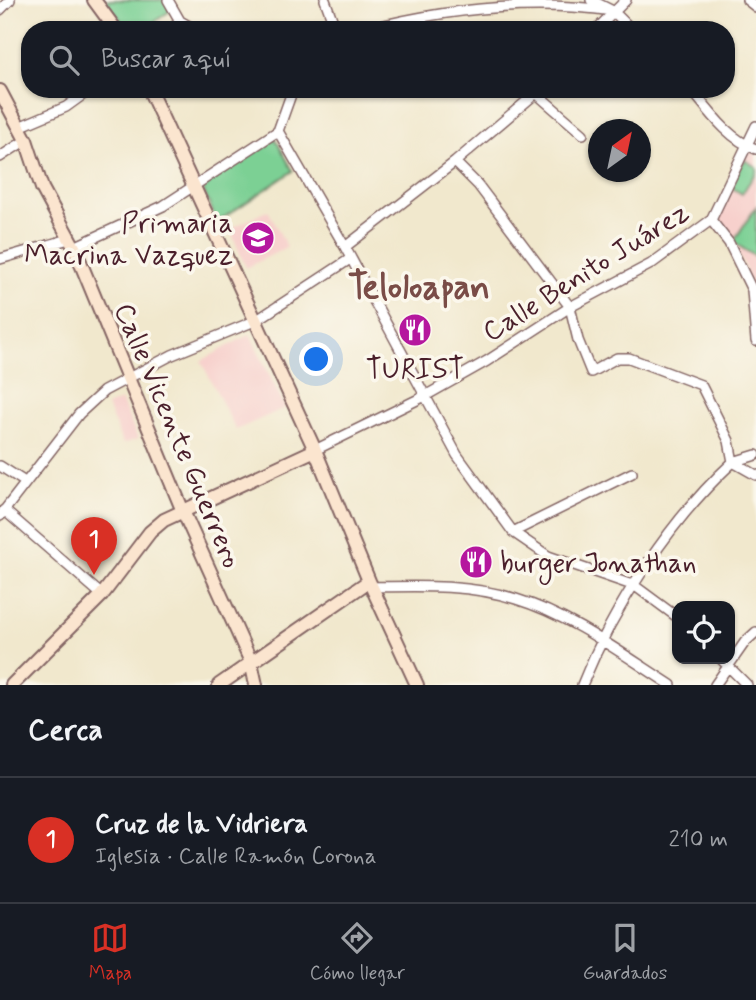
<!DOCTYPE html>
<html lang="es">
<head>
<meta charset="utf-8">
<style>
  :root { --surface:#171b24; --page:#242831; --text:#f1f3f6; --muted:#9ea1a6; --line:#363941; --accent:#d93025 }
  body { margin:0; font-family:Mynerve,sans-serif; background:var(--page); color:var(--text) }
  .controls { position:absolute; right:21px; bottom:21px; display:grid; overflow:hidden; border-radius:14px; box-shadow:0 2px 5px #0004 }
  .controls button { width:63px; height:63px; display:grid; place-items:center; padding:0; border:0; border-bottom:2px solid var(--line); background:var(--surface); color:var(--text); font:35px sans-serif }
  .compass { position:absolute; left:588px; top:119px; width:63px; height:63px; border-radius:50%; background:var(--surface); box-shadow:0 2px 5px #0004; rotate:33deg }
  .you { position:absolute; left:317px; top:360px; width:24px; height:24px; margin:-18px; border:5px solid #fff; border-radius:50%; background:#1a73e8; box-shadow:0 0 0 10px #1a73e833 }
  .badge { display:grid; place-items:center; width:46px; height:46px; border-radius:50%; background:var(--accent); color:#fff; font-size:23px; font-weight:700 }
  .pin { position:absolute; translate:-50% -58px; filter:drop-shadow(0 2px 4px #0008) }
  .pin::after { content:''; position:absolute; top:37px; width:24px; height:21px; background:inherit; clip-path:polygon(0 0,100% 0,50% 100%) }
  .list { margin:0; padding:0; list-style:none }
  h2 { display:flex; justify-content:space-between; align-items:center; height:91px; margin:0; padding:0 28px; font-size:30px }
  h2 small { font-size:23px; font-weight:400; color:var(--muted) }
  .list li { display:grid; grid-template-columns:46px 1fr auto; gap:21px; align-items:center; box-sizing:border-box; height:126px; padding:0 28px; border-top:2px solid var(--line) }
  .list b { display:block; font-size:26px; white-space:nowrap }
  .list p { margin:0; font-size:23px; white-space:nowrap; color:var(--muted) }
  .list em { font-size:23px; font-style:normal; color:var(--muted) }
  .icon { flex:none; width:38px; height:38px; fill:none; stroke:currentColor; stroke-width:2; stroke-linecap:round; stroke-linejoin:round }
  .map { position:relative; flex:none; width:756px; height:685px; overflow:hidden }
  .search { position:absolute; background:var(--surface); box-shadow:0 2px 5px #0004; left:21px; right:21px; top:21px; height:77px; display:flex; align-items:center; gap:18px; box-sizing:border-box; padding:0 24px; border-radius:28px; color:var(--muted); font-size:26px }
  .sheet { height:217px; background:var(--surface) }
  nav { display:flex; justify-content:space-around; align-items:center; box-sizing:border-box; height:98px; border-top:2px solid var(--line); background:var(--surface); font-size:19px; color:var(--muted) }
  nav a { display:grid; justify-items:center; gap:4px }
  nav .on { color:var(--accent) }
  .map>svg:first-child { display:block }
  .built { fill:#f7d0cc }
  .green { fill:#7bd094; stroke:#627860; stroke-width:2 }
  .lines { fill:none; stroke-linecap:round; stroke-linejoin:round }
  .street-casing { stroke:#846564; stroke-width:12 }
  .secondary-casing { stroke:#846564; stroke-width:16 }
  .street { stroke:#fff; stroke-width:9 }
  .secondary { stroke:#fbe5cf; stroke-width:12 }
  .labels { text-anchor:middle; stroke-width:7; stroke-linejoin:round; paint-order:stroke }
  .poi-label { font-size:28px; fill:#4a1f2b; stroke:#fbf7ec; text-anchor:end }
  .street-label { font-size:28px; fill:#4a1f2b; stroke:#fbf7ec }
  .district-label { font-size:35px; font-weight:bold; fill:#7a4c47; stroke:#fbf7ec }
</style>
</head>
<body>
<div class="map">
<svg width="756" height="685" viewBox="0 0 756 685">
  <rect width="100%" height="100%" fill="#fbf7ec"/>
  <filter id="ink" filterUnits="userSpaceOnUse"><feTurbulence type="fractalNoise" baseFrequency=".0143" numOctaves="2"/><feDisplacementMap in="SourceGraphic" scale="14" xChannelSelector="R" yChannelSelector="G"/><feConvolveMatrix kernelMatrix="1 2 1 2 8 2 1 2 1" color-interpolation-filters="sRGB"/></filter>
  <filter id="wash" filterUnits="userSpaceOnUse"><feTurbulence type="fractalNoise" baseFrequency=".00686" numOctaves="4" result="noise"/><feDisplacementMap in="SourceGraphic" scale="28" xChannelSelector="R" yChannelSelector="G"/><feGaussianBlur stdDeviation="1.57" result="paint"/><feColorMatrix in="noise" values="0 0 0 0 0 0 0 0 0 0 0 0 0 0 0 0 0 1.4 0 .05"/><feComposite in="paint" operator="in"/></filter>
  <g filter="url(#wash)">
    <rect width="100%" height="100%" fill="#f1e8cd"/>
    <!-- built -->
    <path class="built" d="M745,151L756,153V292H751L744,264L717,213Z
      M268,210L287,247L246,268L230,229Z
      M250,334L285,408L236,430L201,361Z
      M121,400L138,439L123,444L107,406Z"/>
    <!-- green -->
    <path class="green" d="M105,0H168L174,8L143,30H128Z
      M275,138L293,171L217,222L201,185Z
      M745,160L756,167V172L742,194L729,186Z
      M756,207V257L733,242Z"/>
  </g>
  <g filter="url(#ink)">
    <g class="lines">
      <defs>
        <path id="street" d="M168,0L180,21
          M325,0L336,30
          M591,0L613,11L632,30
          M747,0L756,7
          M0,10L10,0
          M180,21L196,30
          M171,30L180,21
          M364,30C444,9 531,0 613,11
          M596,30L626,0
          M691,89C709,111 729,140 756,149
          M537,94L583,134
          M19,127L66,107L91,89
          M278,131L345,247L457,455L513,532L548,556L635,586L677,617
          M0,157L26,140
          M455,162L478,185L570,307L578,340L591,372L617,358H629L701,385L729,441L733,462L756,455
          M711,220L729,243L752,290L756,341
          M74,247L163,206L278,131L293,89
          M345,247L455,162L541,89
          M0,259L69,239
          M315,450L425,396L487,361L570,307L651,264L711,220L756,126
          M0,466L25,482
          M4,510L102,595
          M0,516L79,414L104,391L172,355L257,320L350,259
          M513,532L632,473
          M372,587C419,586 470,584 516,599C572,616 622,654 671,685
          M721,659L747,685
          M582,685C614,606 670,520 733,462L756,475
          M715,685L745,642L756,632"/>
        <path id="secondary" d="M94,0L116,30
          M149,89L315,450L369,581L417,685
          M0,91L26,140L42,188L74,247L182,509L251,662L256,685
          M12,685L102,595L150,532L164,520L315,450
          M219,685L369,581"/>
      </defs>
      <!-- street casing -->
      <use href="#street" class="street-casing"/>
      <!-- secondary casing -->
      <use href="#secondary" class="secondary-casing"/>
      <!-- street -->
      <use href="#street" class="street"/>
      <!-- secondary -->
      <use href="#secondary" class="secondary"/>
    </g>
  </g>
  <!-- icons -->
  <defs>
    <symbol id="school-disc" viewBox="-11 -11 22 22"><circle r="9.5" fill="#b5179e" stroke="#fbf7ec"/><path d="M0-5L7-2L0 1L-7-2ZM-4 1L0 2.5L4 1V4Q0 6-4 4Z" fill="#fff"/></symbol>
    <symbol id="restaurant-disc" viewBox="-11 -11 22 22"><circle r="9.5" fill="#b5179e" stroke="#fbf7ec"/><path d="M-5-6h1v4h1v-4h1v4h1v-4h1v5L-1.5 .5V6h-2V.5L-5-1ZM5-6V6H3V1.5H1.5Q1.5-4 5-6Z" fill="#fff"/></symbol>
  </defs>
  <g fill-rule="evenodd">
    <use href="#school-disc" x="239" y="219" width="38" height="38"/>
    <use href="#restaurant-disc" x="396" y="311" width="38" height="38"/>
    <use href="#restaurant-disc" x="457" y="543" width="38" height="38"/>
  </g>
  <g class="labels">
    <!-- poi labels -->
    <g class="poi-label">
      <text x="233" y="232">Primaria<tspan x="233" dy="32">Macrina Vazquez</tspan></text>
      <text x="415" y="378" text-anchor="middle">TURIST</text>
      <text x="500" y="572" text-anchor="start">burger Jonathan</text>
    </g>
    <!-- street labels -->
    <g class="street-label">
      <text transform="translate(585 271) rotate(-32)" y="10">Calle Benito Juárez</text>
      <text transform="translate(179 435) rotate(67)" y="10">Calle Vicente Guerrero</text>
    </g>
    <!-- district labels -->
    <g class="district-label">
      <text x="419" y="298">Teloloapan</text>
    </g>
  </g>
</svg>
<div class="controls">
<button><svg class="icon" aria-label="locate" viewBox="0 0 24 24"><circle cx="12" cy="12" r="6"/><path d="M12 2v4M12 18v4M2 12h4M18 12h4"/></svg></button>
</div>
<svg class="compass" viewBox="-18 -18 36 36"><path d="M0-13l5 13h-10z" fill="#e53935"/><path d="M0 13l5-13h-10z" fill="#9ea1a6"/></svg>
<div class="you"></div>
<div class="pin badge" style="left:94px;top:575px">1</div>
<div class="search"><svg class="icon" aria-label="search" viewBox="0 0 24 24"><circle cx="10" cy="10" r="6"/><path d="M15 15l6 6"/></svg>Buscar aquí</div>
</div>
<section class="sheet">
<h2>Cerca<small></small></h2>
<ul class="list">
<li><span class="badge">1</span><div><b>Cruz de la Vidriera</b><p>Iglesia · Calle Ramón Corona</p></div><em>210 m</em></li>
</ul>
</section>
<nav>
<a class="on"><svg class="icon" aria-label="map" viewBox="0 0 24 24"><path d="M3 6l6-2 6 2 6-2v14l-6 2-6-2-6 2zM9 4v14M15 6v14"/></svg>Mapa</a>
<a><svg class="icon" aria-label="directions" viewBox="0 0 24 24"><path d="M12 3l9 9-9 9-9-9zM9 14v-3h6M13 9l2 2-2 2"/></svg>Cómo llegar</a>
<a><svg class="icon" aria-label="saved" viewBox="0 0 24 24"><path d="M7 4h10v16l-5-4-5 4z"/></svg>Guardados</a>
</nav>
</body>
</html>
